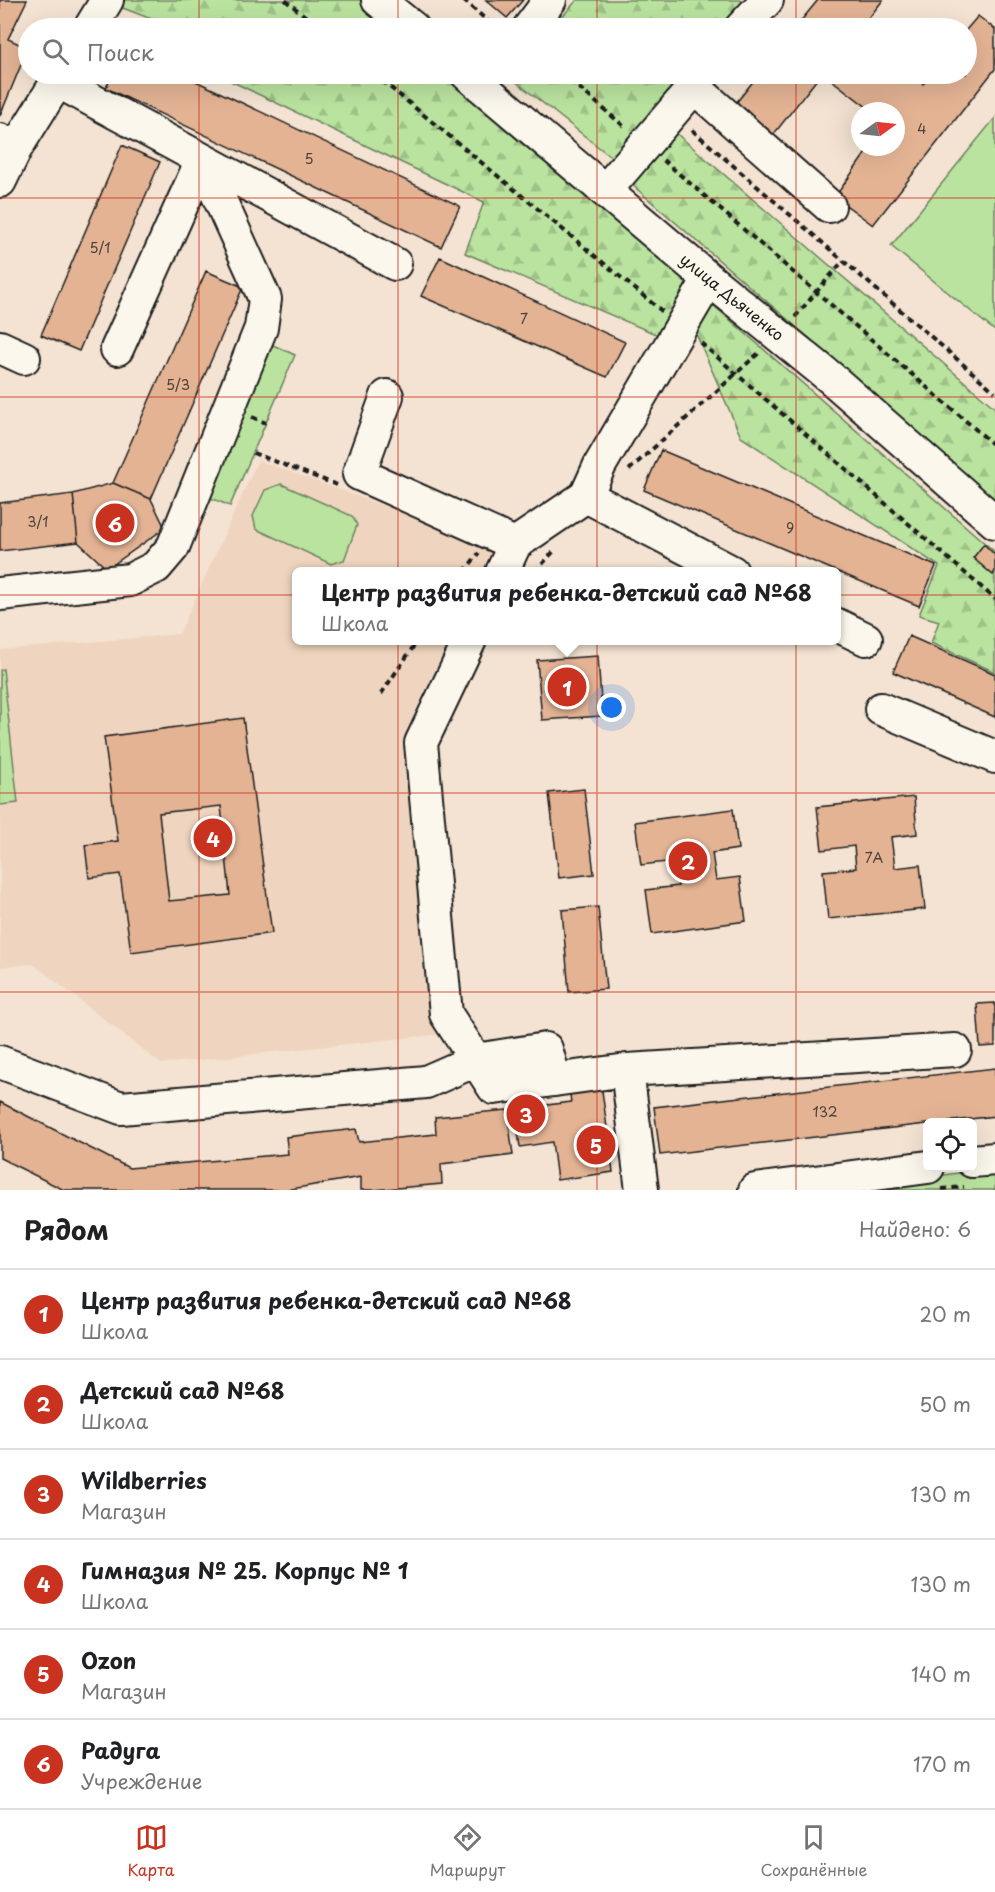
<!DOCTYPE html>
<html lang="ru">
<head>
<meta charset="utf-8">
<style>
  :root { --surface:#fff; --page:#f6f6f6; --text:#202124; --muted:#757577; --line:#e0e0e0; --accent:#c8321e }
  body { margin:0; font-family:"Playpen Sans",sans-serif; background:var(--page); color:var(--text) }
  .controls { position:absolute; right:18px; bottom:18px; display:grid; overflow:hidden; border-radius:9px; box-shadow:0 6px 24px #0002 }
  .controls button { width:54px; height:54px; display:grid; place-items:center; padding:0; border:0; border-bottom:2px solid var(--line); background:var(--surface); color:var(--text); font:30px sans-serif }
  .compass { position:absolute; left:851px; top:102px; width:54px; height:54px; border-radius:50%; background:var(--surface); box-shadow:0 6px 24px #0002; rotate:75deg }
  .you { position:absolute; left:612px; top:708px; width:21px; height:21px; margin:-15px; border:4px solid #fff; border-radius:50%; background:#1a73e8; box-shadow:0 0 0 9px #1a73e833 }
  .badge { display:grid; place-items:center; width:39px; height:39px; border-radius:50%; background:var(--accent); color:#fff; font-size:20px; font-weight:700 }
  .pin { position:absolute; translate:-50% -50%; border:3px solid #fff; box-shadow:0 2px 6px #0006 }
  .popup { position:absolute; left:292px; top:567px; width:549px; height:78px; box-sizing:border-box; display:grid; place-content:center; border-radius:9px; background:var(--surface); filter:drop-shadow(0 2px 4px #0005); font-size:20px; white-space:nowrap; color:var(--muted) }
  .popup b { font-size:22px; color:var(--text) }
  .popup::after { content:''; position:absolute; left:50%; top:100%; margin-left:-12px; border:12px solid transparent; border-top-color:var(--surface) }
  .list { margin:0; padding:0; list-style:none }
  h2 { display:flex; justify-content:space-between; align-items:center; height:78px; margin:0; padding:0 24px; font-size:26px }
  h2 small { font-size:20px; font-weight:400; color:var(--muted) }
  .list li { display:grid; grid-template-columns:39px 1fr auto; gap:18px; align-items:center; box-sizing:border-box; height:90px; padding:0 24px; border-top:2px solid var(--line) }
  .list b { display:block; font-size:22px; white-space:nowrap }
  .list p { margin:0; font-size:20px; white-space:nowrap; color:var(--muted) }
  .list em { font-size:20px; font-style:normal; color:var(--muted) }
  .icon { flex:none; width:33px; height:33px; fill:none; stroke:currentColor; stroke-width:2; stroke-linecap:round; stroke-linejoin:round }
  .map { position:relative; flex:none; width:995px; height:1190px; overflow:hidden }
  .search { position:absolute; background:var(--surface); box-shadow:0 6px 24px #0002; left:18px; right:18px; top:18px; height:66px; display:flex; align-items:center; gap:15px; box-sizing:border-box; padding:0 21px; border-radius:33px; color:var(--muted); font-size:22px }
  .sheet { height:618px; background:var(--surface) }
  nav { display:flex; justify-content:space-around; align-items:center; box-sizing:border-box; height:84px; border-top:2px solid var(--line); background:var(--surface); font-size:16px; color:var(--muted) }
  nav a { display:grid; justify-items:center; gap:3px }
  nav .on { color:var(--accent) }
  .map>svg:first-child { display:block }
  .built { fill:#efd5bf }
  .forest { fill:url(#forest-firs); stroke:#6b805e; stroke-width:1.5 }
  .park { fill:#bae39f; stroke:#6b805e; stroke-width:1.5 }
  .building { fill:#e3b394; stroke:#1c1c1c; stroke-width:1.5; fill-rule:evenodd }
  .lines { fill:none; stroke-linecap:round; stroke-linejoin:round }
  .minor-casing { stroke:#1c1c1c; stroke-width:36 }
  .path { stroke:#1c1c1c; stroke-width:4; stroke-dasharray:6 4.5; stroke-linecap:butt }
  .minor { stroke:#fbf7ec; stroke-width:32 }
  .grid { fill:none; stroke:#c8321e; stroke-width:1.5; stroke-opacity:0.55 }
  .labels { text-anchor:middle; stroke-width:5; stroke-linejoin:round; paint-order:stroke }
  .number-label { font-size:14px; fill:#4e423a }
  .street-label { font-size:16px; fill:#1c1c1c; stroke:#fbf7ec }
</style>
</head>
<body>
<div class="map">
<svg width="995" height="1190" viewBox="0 0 995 1190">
  <defs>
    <pattern id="forest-firs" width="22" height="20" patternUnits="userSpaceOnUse" patternTransform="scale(1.5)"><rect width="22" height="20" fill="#bae39f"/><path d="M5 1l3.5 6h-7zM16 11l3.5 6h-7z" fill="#9fc288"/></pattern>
  </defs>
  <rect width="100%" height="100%" fill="#f4e3d2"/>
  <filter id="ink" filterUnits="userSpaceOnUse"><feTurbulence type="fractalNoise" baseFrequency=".0167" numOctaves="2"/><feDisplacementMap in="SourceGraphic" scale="12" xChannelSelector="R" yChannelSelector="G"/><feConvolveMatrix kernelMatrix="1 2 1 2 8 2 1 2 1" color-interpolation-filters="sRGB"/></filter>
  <g filter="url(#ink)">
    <!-- built -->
    <path class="built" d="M258,460L390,508L495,551L485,571L297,572V640L450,641L415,712L443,1034L161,1064L33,964L0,967V650L179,634Z"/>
    <!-- forest -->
    <path class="forest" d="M118,0H378L413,28H175L115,5Z
      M577,0H745L722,28H552Z
      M216,74H466L709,279L672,341L465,253L484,202Z
      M513,74H685L615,160L510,77Z
      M669,127L995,408V499L624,178Z
      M713,305L995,552V672L931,643L939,621L919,615L939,566L741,437L694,329Z"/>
    <!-- park -->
    <path class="park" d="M995,118V331L891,246Z
      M264,341L295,355L230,506L199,493Z
      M281,484L352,516L357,525L344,560L331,564L256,529L253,516L265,490Z
      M3,669L18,803L0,805V670Z
      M995,1167V1190H839L993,1168Z"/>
    <!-- building -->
    <path class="building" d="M0,0H27L8,39L28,48L0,116Z
      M486,0H523L507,18Z
      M818,0H883L861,28H795Z
      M978,16L995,29V69L873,225L835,197L870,147H896V111H872L824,74H910L923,84L932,74H966V30Z
      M112,74H181L460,206L441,247L106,88Z
      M759,74H821L770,139L732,108Z
      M122,145L160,162L79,351L41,335Z
      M440,257L625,342L607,377L421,296Z
      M206,271L243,287L151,499L113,483Z
      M661,450L936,566L919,606L644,490Z
      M113,483L151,499L165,528L107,569L78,542L73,494Z
      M73,494L78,542L0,551V503Z
      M984,544L995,555V571L993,575L973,558Z
      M909,636L995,674V717L893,672Z
      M598,656L602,716L542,720L537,660Z
      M243,718L272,933L131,952L120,874L89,878L85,845L118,841L104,737ZM221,806L230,895L169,901L159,813Z
      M584,789L594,874L559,878L549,793Z
      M914,797L917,834L891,837L895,868L920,865L925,909L828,919L823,871L856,868L854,846L822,850L817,807Z
      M733,809L738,849L712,853L716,880L740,877L746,921L652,934L646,890L678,886L675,861L641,865L635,822Z
      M598,907L606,989L569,992L562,910Z
      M995,1003V1046L980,1047L977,1004Z
      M995,1068V1116L660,1155L654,1107Z
      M600,1076L613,1172L557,1180L552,1142L520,1147L515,1109L571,1102L568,1081Z
      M0,1102L129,1168L288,1154L286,1137L356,1129L359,1142L436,1134L435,1117L507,1110L513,1155L441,1164L442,1184L374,1190H361V1177L291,1189L292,1190H64L0,1158Z"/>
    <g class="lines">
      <defs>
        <path id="minor" d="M378,0L413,28
          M90,28L107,0
          M529,28L550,0
          M741,28L767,0
          M467,74L709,279L831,378L995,522
          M57,81L395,264
          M694,87L829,206
          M0,140L16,148L62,74
          M0,181L16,148
          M605,191L694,87L703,74
          M0,347L24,358
          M117,349L202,160
          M387,396L359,474L515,544
          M586,496L732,572
          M502,572L515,544L586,496L600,465L709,279
          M0,594L130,580L156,567L173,547L261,328L265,299L202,160
          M837,625L866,639
          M470,640L421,743L446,1014L494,1088L627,1070L642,1190
          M881,709L995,757
          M0,1062L121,1108L426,1082L476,1060L546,1049L555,1080
          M627,1070L955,1050
          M972,1161L995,1159
          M755,1190L928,1167"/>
      </defs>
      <!-- minor casing -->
      <use href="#minor" class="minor-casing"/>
      <!-- path -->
      <path class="path" d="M285,0L320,28
        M463,0L496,28
        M374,74L663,312
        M563,74L626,128
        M692,130L995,392
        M663,160L995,446
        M795,317L843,261
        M701,343L995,599
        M252,417L266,423
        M253,453L337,485
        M629,470L760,352
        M464,572L479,553
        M535,572L555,550
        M381,694L418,640
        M942,1189L964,1187"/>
      <!-- minor -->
      <use href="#minor" class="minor"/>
    </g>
  </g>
  <!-- grid -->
  <path class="grid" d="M199,0V28M398,0V28M597,0V28M796,0V28M199,74V1190M398,74V1190M597,74V1190M796,74V1190M0,198H995M0,397H995M0,595H995M0,793H995M0,992H995"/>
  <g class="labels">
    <!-- number labels -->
    <g class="number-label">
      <text x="922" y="134">4</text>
      <text x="309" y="164">5</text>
      <text x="100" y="253">5/1</text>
      <text x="524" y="324">7</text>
      <text x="178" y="390">5/3</text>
      <text x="38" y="527">3/1</text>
      <text x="790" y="533">9</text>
      <text x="874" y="863">7А</text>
      <text x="825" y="1117">132</text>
    </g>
    <!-- street labels -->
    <g class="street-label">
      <text transform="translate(732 297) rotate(39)" y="6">улица Дьяченко</text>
    </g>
  </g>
</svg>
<div class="controls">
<button><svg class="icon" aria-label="locate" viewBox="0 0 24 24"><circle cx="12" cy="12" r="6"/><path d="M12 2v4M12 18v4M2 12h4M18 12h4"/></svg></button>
</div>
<svg class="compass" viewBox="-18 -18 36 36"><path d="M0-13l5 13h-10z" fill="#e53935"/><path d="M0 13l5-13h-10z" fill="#757577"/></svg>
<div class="you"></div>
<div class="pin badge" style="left:567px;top:687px">1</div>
<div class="popup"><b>Центр развития ребенка-детский сад №68</b>Школа</div>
<div class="pin badge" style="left:688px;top:861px">2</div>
<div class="pin badge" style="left:526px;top:1114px">3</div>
<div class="pin badge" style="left:213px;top:838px">4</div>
<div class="pin badge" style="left:596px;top:1145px">5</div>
<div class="pin badge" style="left:115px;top:523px">6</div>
<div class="search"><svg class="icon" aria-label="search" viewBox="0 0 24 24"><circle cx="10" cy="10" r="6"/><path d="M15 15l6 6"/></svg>Поиск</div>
</div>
<section class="sheet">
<h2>Рядом<small>Найдено: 6</small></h2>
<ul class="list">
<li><span class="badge">1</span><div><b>Центр развития ребенка-детский сад №68</b><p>Школа</p></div><em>20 m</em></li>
<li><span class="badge">2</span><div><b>Детский сад №68</b><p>Школа</p></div><em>50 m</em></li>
<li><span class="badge">3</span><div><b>Wildberries</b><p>Магазин</p></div><em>130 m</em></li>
<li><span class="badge">4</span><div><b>Гимназия № 25. Корпус № 1</b><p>Школа</p></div><em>130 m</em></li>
<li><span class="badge">5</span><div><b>Ozon</b><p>Магазин</p></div><em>140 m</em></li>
<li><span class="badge">6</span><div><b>Радуга</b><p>Учреждение</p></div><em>170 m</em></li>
</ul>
</section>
<nav>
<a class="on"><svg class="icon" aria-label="map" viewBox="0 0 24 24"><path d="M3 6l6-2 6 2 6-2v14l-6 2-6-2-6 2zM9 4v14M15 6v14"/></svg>Карта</a>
<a><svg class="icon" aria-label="directions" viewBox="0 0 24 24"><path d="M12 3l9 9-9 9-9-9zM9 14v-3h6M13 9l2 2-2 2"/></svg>Маршрут</a>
<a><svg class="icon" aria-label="saved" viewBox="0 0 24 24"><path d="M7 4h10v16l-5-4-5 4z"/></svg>Сохранённые</a>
</nav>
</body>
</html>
